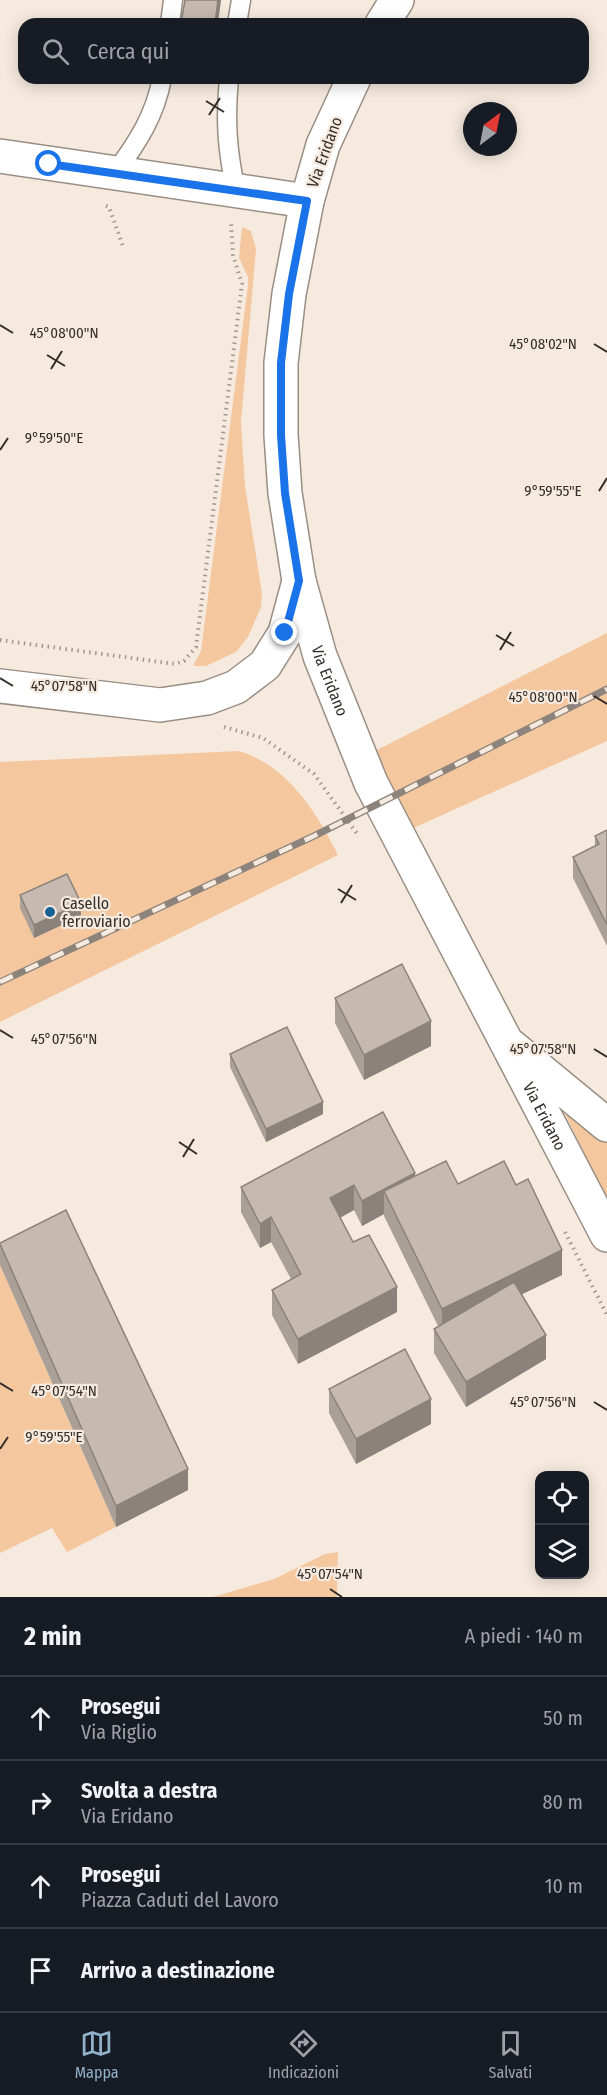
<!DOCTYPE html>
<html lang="it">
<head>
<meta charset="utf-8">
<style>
  :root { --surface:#171b24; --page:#242831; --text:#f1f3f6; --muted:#9ea1a6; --line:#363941; --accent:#90b2cb }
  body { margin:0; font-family:"Fira Sans Condensed",sans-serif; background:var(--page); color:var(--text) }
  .controls { position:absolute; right:18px; bottom:18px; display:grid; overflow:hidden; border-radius:12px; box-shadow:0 3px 15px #0003 }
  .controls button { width:54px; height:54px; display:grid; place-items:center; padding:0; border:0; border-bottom:2px solid var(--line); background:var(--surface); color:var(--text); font:30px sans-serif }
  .compass { position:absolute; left:463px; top:102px; width:54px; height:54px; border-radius:50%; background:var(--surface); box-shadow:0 3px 15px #0003; rotate:32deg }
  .stop { position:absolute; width:18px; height:18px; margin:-14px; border:4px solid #1a73e8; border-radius:50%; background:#fff }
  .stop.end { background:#1a73e8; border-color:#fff; box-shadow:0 2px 6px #0008 }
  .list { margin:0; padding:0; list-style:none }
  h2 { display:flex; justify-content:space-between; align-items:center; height:78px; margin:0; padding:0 24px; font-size:26px }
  h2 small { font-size:20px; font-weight:400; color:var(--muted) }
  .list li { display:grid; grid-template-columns:39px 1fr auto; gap:18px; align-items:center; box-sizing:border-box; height:84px; padding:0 24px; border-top:2px solid var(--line) }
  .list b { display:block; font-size:22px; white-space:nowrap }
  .list p { margin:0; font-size:20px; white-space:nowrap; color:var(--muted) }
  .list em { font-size:20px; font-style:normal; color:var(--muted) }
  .icon { flex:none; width:33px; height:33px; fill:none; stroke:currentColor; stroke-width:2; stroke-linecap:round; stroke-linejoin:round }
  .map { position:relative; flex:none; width:607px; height:1597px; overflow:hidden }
  .search { position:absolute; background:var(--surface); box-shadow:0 3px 15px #0003; left:18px; right:18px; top:18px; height:66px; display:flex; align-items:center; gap:15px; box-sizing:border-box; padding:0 21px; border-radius:18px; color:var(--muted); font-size:22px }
  .sheet { height:414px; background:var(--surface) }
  nav { display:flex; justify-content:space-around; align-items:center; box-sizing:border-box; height:84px; border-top:2px solid var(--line); background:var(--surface); font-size:16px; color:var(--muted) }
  nav a { display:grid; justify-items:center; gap:3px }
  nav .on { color:var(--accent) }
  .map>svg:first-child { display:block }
  .green { fill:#f4c79e }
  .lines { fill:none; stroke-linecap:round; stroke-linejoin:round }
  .service-casing { stroke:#998e83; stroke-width:21 }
  .minor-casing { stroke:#998e83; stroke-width:36 }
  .tertiary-casing { stroke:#998e83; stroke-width:36 }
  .primary-casing { stroke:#998e83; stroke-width:36 }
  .path { stroke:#a0978f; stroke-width:4; stroke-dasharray:1.5 4.5; stroke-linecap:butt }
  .service { stroke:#fff; stroke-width:18 }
  .minor { stroke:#fff; stroke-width:33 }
  .tertiary { stroke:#fff; stroke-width:33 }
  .primary { stroke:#fff; stroke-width:33 }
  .rail-casing { stroke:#8c847c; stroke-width:7 }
  .rail { stroke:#f6eadf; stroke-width:4.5; stroke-dasharray:14; stroke-linecap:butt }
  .wall { fill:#aaa097 }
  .shaded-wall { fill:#8b827b }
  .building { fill:#c6bab0; stroke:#8b827b; stroke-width:1.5 }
  .route { stroke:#1a73e8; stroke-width:8 }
  .ticks { fill:none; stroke:#332e2a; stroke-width:2 }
  .poi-dot { fill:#196296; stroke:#f6eadf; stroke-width:2 }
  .labels { text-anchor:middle; stroke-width:4.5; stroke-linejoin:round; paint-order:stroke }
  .street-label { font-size:16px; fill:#332e2a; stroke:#f6eadf }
  .poi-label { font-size:16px; fill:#332e2a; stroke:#f6eadf; text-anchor:start }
  .ticks-label { font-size:15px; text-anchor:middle; fill:#332e2a; stroke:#f6eadf; stroke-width:4.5; stroke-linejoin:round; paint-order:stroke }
</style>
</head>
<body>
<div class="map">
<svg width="607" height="1597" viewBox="0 0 607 1597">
  <rect width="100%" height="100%" fill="#f6eadf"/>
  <!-- green -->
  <path class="green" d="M242,227L251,231L256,249L241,422L245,486L262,593L261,607L248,637L236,652L206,666H193L201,651L248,285V277L239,258Z
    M607,633V741L391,838L375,751Z
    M239,751C288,766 317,813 338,855L0,1022V762Z
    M565,1114L607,1143V1199Z
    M0,1265L116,1527L67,1552L52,1528L0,1553Z
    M338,1552L337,1597H213L274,1579L325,1554Z"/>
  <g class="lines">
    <defs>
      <path id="service" d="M170,24L173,0
        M237,24L241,0
        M229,78C225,120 227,150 236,191
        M115,173C137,143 155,116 162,78"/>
      <path id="minor" d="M511,1046L607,1125"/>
      <path id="tertiary" d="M0,156L307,201
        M0,686L160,705L207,698L236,687L265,665L285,633L299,581"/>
      <g id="primary">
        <path d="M382,24L397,0"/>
        <path id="s1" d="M354,78L323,145L307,201L289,294L281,363V435L285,493L299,581L320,656L371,783L607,1235"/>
      </g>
    </defs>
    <!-- service casing -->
    <use href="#service" class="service-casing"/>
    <!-- minor casing -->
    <use href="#minor" class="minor-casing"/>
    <!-- tertiary casing -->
    <use href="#tertiary" class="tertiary-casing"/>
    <!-- primary casing -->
    <use href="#primary" class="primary-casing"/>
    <!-- path -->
    <path class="path" d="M106,206L109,207L124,249
      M0,640L175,664L184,661L196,647L242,284L233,255L231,221
      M224,727L263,738L314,774L358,835
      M565,1232L607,1315"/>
    <!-- service -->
    <use href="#service" class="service"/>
    <!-- minor -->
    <use href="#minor" class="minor"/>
    <!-- tertiary -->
    <use href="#tertiary" class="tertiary"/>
    <!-- primary -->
    <use href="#primary" class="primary"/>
    <defs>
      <path id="rail" d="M0,982L314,836L607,689"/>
    </defs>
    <!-- rail casing -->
    <use href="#rail" class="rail-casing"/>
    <!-- rail -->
    <use href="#rail" class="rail"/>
  </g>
  <!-- wall -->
  <path class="wall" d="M607,830V946L573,878V857L595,846V836Z
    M20,895L81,916L34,938L20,908Z
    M335,998L431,1046L364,1080L335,1023Z
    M230,1054L323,1114L266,1142L230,1067Z
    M415,1176L458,1184L562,1275L522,1294L546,1359L466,1407L434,1353V1329L438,1326L384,1216V1214L362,1226L354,1210L340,1218L353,1242L397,1312L298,1364L272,1315V1290L291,1279L271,1242L260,1248L241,1212V1187Z
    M0,1243L188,1490L116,1527L0,1265Z
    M329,1389L431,1424L356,1464L329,1413Z"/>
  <!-- shaded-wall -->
  <path class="shaded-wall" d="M218,0H221L218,24H215Z
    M81,903V916L34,938V925Z
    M431,1021V1046L364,1080V1055Z
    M323,1102V1114L266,1142V1129Z
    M415,1173V1198L384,1191V1214L362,1226V1201Z
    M354,1185V1210L330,1223V1198Z
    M271,1217V1242L260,1248V1224Z
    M562,1250V1275L442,1333V1309Z
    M397,1287V1312L298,1364V1339Z
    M546,1335V1359L466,1407V1382Z
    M431,1399V1424L356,1464V1439Z
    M188,1469V1490L116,1527V1506Z"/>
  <!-- building -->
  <path class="building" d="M185,0H218L215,24L181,23Z
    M607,830V925L573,857L599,844L595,836Z
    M67,874L81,903L34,925L20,895Z
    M402,964L431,1021L364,1055L335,998Z
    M287,1027L323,1102L266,1129L230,1054Z
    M383,1112L415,1173L362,1201L354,1185L330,1198L353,1242L369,1235L397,1287L298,1339L272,1290L301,1274L271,1217L260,1224L241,1187Z
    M446,1161L458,1184L504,1161L516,1185L528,1179L562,1250L442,1309L384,1191Z
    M66,1210L188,1469L116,1506L0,1244V1243Z
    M514,1282L546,1335L466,1382L434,1329Z
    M405,1349L431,1399L356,1439L329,1389Z"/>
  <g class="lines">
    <!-- route -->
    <path class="route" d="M49,164L307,201L289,294L281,363V435L285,493L299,581L285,633"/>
  </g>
  <!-- ticks -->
  <path class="ticks" d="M206,101L224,112M209,115L220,98M0,325L13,333M594,344L607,352M47,355L65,366M51,369L62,351M0,450L8,438M599,491L607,478M496,635L514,646M500,650L511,632M0,678L13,686M594,696L607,704M338,889L356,900M341,903L352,885M0,1030L13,1038M594,1049L607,1057M179,1142L197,1154M183,1157L194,1139M0,1383L13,1391M594,1402L607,1410M0,1449L8,1437M330,1589L342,1597"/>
  <!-- markers -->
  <circle class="poi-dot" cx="50" cy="912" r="6"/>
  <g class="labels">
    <!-- street labels -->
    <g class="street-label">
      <text transform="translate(324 152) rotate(-70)" y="6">Via Eridano</text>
      <text dy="6" stroke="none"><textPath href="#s1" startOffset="620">Via Eridano</textPath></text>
      <text dy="6" stroke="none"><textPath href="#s1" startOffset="1106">Via Eridano</textPath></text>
    </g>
    <!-- poi labels -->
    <g class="poi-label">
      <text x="62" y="909">Casello<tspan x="62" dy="18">ferroviario</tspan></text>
    </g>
  </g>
  <g class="ticks-label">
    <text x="64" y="338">45°08'00"N</text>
    <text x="543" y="349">45°08'02"N</text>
    <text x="54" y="443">9°59'50"E</text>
    <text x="553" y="496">9°59'55"E</text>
    <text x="64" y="691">45°07'58"N</text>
    <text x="543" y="702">45°08'00"N</text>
    <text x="64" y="1044">45°07'56"N</text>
    <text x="543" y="1054">45°07'58"N</text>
    <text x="64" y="1396">45°07'54"N</text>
    <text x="543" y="1407">45°07'56"N</text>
    <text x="54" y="1442">9°59'55"E</text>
    <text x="330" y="1579">45°07'54"N</text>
  </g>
</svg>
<div class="controls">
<button><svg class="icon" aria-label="locate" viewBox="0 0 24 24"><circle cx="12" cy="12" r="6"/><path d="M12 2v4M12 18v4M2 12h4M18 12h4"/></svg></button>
<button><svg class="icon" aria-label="layers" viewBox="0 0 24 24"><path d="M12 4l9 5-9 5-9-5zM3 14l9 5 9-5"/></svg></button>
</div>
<svg class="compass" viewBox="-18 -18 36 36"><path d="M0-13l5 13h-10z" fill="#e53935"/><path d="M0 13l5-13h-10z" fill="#9ea1a6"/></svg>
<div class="stop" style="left:49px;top:164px"></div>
<div class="stop end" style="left:285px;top:633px"></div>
<div class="search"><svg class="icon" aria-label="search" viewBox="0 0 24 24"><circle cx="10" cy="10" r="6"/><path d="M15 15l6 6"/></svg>Cerca qui</div>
</div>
<section class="sheet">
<h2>2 min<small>A piedi · 140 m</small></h2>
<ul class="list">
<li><svg class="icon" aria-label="ahead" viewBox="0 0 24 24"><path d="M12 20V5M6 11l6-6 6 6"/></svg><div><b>Prosegui</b><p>Via Riglio</p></div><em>50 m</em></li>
<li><svg class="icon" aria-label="right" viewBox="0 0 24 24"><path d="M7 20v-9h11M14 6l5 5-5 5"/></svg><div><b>Svolta a destra</b><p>Via Eridano</p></div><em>80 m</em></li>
<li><svg class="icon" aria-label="ahead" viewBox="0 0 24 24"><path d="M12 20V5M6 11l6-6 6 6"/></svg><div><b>Prosegui</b><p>Piazza Caduti del Lavoro</p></div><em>10 m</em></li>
<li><svg class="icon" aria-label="arrive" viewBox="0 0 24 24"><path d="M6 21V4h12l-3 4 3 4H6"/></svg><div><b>Arrivo a destinazione</b></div></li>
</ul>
</section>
<nav>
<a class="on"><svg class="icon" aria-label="map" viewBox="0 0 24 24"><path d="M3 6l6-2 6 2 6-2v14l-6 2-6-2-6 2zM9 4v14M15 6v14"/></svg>Mappa</a>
<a><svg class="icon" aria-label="directions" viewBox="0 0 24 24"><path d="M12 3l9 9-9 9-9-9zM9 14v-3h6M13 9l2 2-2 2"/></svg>Indicazioni</a>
<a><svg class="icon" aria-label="saved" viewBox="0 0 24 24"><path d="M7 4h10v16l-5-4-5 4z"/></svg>Salvati</a>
</nav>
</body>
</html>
